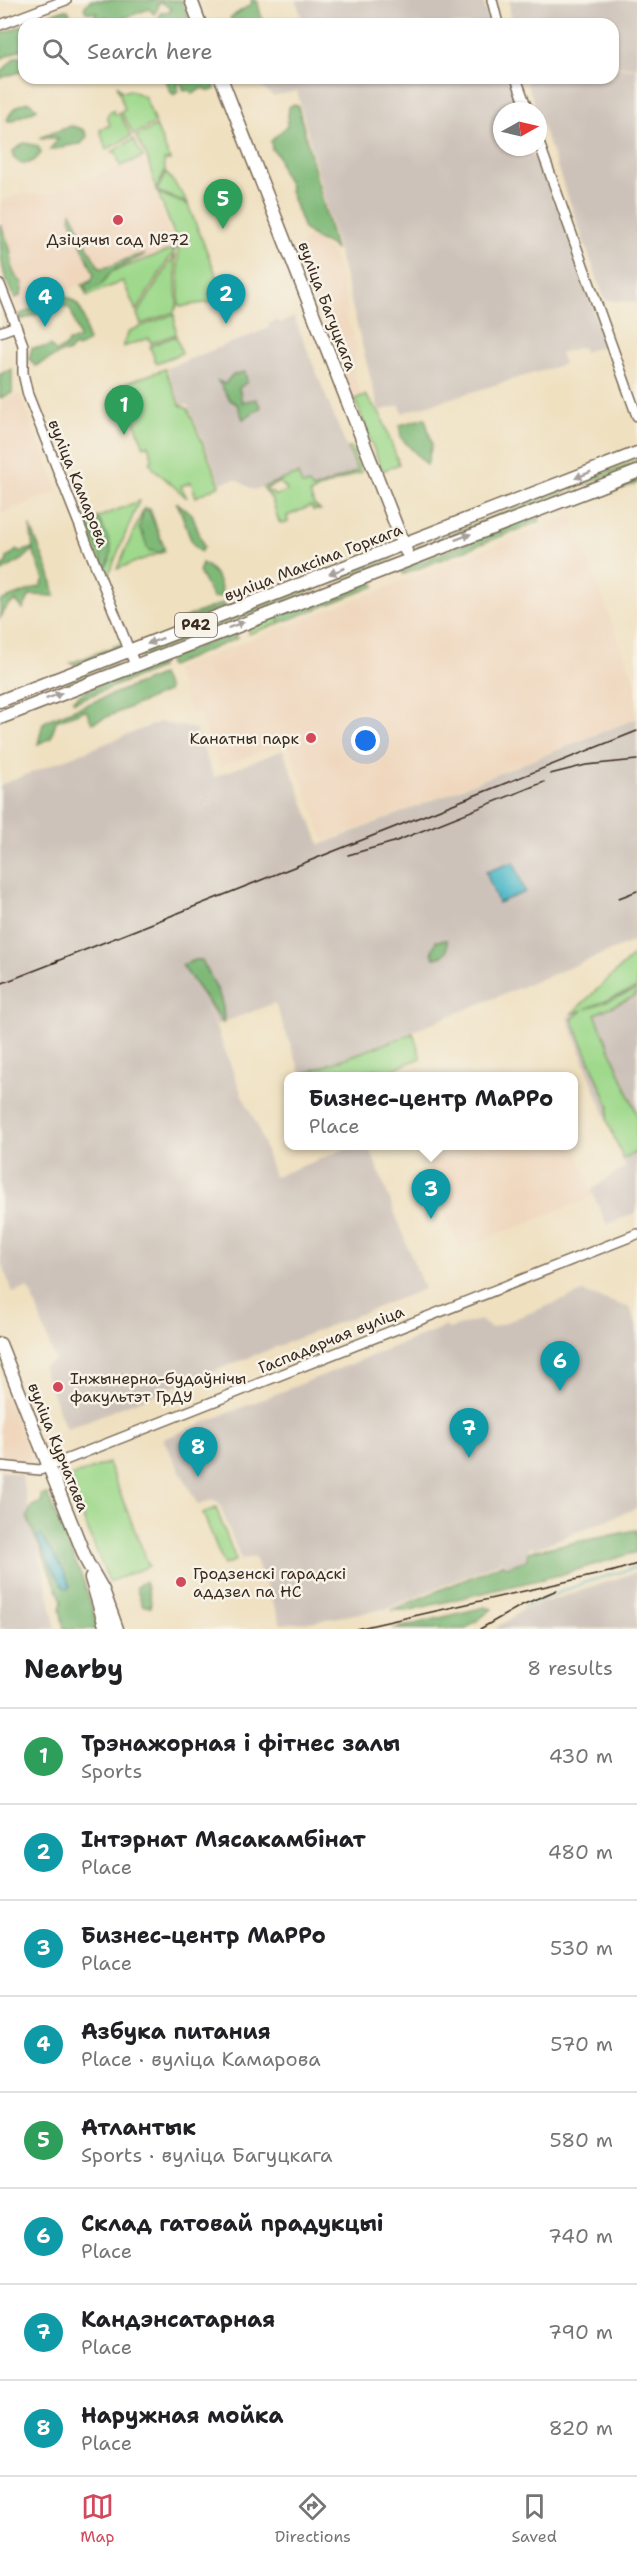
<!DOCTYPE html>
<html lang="en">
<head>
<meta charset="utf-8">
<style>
  :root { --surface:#fff; --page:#f2f2f2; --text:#202124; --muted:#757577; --line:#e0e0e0; --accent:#d1495b }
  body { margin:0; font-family:"Shantell Sans",sans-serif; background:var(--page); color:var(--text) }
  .compass { position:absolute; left:493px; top:102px; width:54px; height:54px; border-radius:50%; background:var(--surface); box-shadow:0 2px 4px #0004; rotate:82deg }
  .you { position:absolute; left:366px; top:741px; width:21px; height:21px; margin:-15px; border:4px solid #fff; border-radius:50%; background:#1a73e8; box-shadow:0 0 0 9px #1a73e833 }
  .badge { display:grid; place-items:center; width:39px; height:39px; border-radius:50%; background:var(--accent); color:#fff; font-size:20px; font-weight:700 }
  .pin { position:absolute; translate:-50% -50px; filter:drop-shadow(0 2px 3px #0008) }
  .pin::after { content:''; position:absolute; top:32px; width:21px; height:18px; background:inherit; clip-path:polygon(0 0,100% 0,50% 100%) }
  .popup { position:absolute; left:284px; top:1072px; width:294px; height:78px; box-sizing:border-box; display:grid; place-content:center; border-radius:12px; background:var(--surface); filter:drop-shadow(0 2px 4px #0005); font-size:20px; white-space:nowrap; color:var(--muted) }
  .popup b { font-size:22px; color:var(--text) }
  .popup::after { content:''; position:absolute; left:50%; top:100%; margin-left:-12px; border:12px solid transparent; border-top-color:var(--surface) }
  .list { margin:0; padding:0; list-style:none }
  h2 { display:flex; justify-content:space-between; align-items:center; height:78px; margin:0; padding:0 24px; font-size:26px }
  h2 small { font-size:20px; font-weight:400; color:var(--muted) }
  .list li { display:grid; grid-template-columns:39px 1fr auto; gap:18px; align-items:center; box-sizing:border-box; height:96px; padding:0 24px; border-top:2px solid var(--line) }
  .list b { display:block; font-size:22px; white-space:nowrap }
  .list p { margin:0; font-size:20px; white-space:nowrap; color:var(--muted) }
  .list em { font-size:20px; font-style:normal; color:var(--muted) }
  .icon { flex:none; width:33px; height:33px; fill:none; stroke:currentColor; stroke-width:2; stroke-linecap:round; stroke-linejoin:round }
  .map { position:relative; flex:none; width:637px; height:1629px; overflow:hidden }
  .search { position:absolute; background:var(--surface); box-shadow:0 2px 4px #0004; left:18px; right:18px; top:18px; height:66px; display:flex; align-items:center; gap:15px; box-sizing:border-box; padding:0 21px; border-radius:18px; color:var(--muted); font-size:22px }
  .sheet { height:846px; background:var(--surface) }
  nav { display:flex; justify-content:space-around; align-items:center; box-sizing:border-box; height:84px; border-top:2px solid var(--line); background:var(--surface); font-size:16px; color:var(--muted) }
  nav a { display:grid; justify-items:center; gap:3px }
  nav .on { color:var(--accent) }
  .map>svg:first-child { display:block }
  .built { fill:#efd6bc }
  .industrial { fill:#cdc2b9 }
  .green { fill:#9fd98c; stroke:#6d8255; stroke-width:1.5; fill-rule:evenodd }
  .forest { fill:#7fb978; stroke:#5d724b; stroke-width:1.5 }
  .water { fill:#4bb7c7; stroke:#437072; stroke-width:1.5 }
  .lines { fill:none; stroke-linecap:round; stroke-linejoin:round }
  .stream { stroke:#4bb7c7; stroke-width:1.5 }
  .minor-casing { stroke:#7a6a57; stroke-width:12 }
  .major-casing { stroke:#7a6a57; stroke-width:15 }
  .minor { stroke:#fff; stroke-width:9 }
  .major { stroke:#fff; stroke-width:12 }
  .rail { stroke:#3b2a1e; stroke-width:1.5 }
  .oneway { fill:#a79f9a }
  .poi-dot { fill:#d1495b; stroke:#f7f3e8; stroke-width:2 }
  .labels { text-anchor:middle; stroke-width:5; stroke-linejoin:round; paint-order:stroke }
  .shield { fill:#f7f3e8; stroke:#73665b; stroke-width:1.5 }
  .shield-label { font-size:15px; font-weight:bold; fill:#3b2a1e }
  .poi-label { font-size:16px; fill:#3b2a1e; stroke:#f7f3e8; text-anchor:start }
  .street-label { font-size:16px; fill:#3b2a1e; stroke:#f7f3e8 }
</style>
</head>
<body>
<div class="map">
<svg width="637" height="1629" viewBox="0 0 637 1629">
  <rect width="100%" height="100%" fill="#f7f3e8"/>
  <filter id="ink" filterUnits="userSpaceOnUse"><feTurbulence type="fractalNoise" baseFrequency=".0167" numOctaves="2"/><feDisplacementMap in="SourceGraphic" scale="12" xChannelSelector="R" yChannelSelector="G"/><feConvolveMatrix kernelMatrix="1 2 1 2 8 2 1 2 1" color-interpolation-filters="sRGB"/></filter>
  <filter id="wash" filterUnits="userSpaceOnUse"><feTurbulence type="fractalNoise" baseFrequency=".008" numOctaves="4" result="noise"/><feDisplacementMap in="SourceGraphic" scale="24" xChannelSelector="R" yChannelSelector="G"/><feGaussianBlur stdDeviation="1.35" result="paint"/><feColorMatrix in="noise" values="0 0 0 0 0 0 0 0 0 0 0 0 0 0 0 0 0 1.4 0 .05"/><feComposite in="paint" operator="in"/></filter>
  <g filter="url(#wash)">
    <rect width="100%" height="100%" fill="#efe0c0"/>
    <!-- built -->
    <path class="built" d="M142,158L175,248L93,279L92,278L60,294L17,310L0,268V202L23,193L44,195Z
      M308,236L332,250L347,303L346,318L357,345L353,373L361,394L352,398L295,252Z
      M20,394L58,491L1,514L0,402Z
      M571,516L637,687V717L325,841L287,742L220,767L199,712L191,714L174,669Z
      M574,1142L593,1197L460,1249L424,1159L455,1146H574Z
      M7,1396L32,1460L17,1464L0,1463V1399Z"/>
    <!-- industrial -->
    <path class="industrial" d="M296,0H483L489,24H288L302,19Z
      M510,0H637V68L613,65V24H510Z
      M613,67L637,69V303L605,300L525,78H613Z
      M250,78H512L521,111H502V147H530L533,157L540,155L554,205L558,204L606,345L584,352L582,347L560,353L564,364L402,413L400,405L379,411L297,91L273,96Z
      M294,317L356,471L313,488L310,483L303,485L299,473L254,490L235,479L221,483L188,405L181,404L167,368L269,328L268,324L278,320L280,323Z
      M637,718V773H632L637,774V940L302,1076L275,1003L216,1025L201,999L218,1032L242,1095L258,1127L274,1177L353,1146H369L424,1289L66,1429L42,1366L55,1361L33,1297L27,1288L13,1293L0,1259V785L160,722L195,729L214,777L283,750L320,845Z
      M637,990V1212L607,1225L591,1190L625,1167L567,1017Z
      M583,1292L630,1308L637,1326V1508L536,1548L530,1546L524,1559L508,1566L502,1561L389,1608L311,1622L281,1624L255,1557L241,1559L218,1501L212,1500L198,1505L163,1439L446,1326L448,1329L480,1320L491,1328Z
      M0,1471L21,1474L56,1629H0Z
      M637,1572V1629H495L524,1609Z"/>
    <!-- green -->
    <path class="green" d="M117,85L122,92L130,90L145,97L155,123L134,135L121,112L125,110Z
      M113,110L115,115L119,113L131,136L106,150L100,130L110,125L107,116Z
      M156,126L170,160H164L165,170L156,190L147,157L136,137Z
      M133,139L143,157L120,166L116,152H112Z
      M166,172C173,183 182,191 188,203L157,191Z
      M158,193L188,205L218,279L213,282L219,297L224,298C210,305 196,302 181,307L179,305L178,244Z
      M176,248L136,311L123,281L87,296L82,285L92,279Z
      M175,255L177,306L174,312L141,324L137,314Z
      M174,314L176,334L151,343L149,338L123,347L129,331Z
      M176,336L182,353L156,363L150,346Z
      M165,369L180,405L188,409L220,485L196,497L191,482L181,486L187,498L153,468L150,462L153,460L148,445L144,447L121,385Z
      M365,395L381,415L399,464L382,471L355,399Z
      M351,447L361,472L322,487L310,494L314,505L320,510H313L311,506L287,516L288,522L283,524L279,522L272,500L263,487L298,474L302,485L309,484L313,489L357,471L348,448ZM280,482L282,486H285L287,491L274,496L272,492L269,493L267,488Z
      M637,460V464L419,548L416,547Z
      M139,501L108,576L105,577L84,523Z
      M144,508L150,509L165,551L117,569Z
      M390,556L392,559L142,657L140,656V654Z
      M278,616L280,623L248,634L250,627Z
      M115,664L116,668L0,714V709Z
      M637,952V988L585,1009L637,990L635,996L595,1014L637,1114V1152L623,1158L607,1120L609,1106L572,1019L583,1010L571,1014Z
      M413,1033L421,1058L391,1070L375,1069L345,1076H298Z
      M108,1463L149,1566L109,1582L67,1478Z
      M216,1508L236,1560L224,1565L203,1513Z"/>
    <!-- forest -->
    <path class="forest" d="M90,0H181L191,24H163L159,19L160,13L171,11L170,8L161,2L158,4V8L154,14L149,9L110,23L107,17L95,21L93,19L97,13L86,12L84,8Z
      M251,0H257L263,24H229L231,17L252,4Z
      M62,10H68L70,14L60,18V22L71,21L63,24H26Z
      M24,25V48L0,59V34Z
      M15,57H24V71L0,78V74Z
      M165,78H214L215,89L210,91L202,88L193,94L189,90L184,91L181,82L178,83V91L174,95L170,91Z
      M29,102L37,109C29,114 20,115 13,121H7C10,111 19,103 29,102Z
      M294,104L298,106L335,249L329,244L319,241L304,229L290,191L289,182L282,172L278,155L272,149L271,141L287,126L289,107Z
      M71,126C79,128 85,128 87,136L81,144C69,144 61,149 50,150L58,138H39Z
      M24,143L38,146L41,153C33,164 22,168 13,157V151Z
      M71,212C82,231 87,251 100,268C116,268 128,254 144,255L112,271L100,286L87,292L84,285L91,282L94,274L70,218Z
      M0,224C4,233 9,243 11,253C13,267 10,274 23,283L21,295L16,298C0,278 0,249 0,224Z
      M64,296C87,305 83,321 88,341L78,348L74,346L68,353L63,352L35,366L29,358L32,348L47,347L50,345L56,352L65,347L69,341L77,340L79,338L71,310L68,307L58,306L24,319H21L19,315L51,299Z
      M12,369V393L0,398V374Z
      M245,372L247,382L239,388L242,402L256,399L261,407L243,419L237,404L230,400L218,381L225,384L232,375Z
      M425,418L432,444L427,465L401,438L400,425Z
      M637,477V483L595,498L602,491Z
      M176,502L192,514L204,547L201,552C186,541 186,517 176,502Z
      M144,509L149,511L164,547L161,553L148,550L142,532L139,529Z
      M538,518L540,521L404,574L402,572L404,568L528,519Z
      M91,520H99C108,536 117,553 105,568L88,523Z
      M30,525L50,575L55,596L30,595L23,609L16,601L8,605L0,618V601L41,586L44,579L33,550L22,560L0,572V567L6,563L7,558L17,550L21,552L33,548Z
      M202,563C215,570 221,581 222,596L213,598L199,572Z
      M372,579L375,586L280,623L278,616Z
      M223,603L225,607L191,620L184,618Z
      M231,634L238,638L170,666L168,664L170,658Z
      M120,644V648L76,665L71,663Z
      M155,664H159L160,668L74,702L73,700L87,690Z
      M161,675L168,689L167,692L92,723L86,710L56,721L51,738L38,744L43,723L50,719Z
      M447,940V951L442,956L434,958L432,951L436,941Z
      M195,960H202C211,980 227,1000 223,1023L182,965Z
      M47,1494L84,1582L98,1629H64L60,1609L62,1601L27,1517L32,1506L42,1502L41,1495Z
      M637,1530V1552L559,1575L410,1610H392L502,1564L507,1567L526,1560L528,1552L531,1551Z
      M145,1581L151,1601L150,1607L142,1605L136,1587Z
      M485,1607L492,1609L466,1629H393Z"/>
    <!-- water -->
    <path class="water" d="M514,862L525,892L498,903L486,872Z
      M41,1535C51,1553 64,1566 70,1586L68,1589L65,1588C53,1572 44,1555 37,1536Z"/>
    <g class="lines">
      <!-- stream -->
      <path class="stream" d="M523,1607L586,1582L637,1567"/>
    </g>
  </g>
  <g filter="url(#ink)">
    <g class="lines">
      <defs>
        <path id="minor" d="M492,0L498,24
          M0,25L66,0
          M516,78L528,111
          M538,140L637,416
          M0,285L16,326
          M0,332L16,326L23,345V373L28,395L135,665
          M0,1466L40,1470L637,1234"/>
        <path id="major" d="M191,0L200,24
          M221,78L406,551
          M0,701L637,453
          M0,718L637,472
          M0,1344L87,1562L103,1590L117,1629
          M91,1578L106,1629"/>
      </defs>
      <!-- minor casing -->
      <use href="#minor" class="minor-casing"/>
      <!-- major casing -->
      <use href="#major" class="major-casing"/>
      <!-- minor -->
      <use href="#minor" class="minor"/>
      <!-- major -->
      <use href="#major" class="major"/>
      <!-- rail -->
      <path class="rail" d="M550,774L586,765L637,760
        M348,855L394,842L544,782
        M619,898L637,891
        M52,963L637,731
        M0,984L59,961
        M611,1572L637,1564
        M356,1629L618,1570
        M480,1629L522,1605L557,1590"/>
    </g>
    <!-- one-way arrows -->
    <defs><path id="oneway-solid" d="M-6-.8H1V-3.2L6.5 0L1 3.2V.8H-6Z" transform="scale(1.5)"/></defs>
    <g class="oneway">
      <use href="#oneway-solid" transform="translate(583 475) rotate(158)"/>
      <use href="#oneway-solid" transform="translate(463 537) rotate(-21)"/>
      <use href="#oneway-solid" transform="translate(337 571) rotate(159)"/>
      <use href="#oneway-solid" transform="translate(236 625) rotate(-21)"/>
      <use href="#oneway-solid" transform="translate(155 641) rotate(159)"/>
      <use href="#oneway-solid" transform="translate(54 696) rotate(-21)"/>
    </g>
  </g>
  <!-- markers -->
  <g class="poi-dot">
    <circle cx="118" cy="220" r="6"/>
    <circle cx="311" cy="738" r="6"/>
    <circle cx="58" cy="1387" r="6"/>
    <circle cx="181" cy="1582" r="6"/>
  </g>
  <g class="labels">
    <!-- shield labels -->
    <rect class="shield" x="175" y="613" width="42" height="24" rx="4.5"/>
    <g class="shield-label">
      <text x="196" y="630">Р42</text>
    </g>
    <!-- poi labels -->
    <g class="poi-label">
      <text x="118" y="245" text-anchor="middle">Дзіцячы сад №72</text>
      <text x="299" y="744" text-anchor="end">Канатны парк</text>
      <text x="70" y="1384">Інжынерна-будаўнічы<tspan x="70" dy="18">факультэт ГрДУ</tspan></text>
      <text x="193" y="1579">Гродзенскі гарадскі<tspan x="193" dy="18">аддзел па НС</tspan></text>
    </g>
    <!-- street labels -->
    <g class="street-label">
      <text transform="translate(328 306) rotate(69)" y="6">вуліца Багуцкага</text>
      <text transform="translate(79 483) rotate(68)" y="6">вуліца Камарова</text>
      <text transform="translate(313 562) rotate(-21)" y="6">вуліца Максіма Горкага</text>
      <text transform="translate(331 1339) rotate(-22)" y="6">Гаспадарчая вуліца</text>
      <text transform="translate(59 1447) rotate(68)" y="6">вуліца Курчатава</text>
    </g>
  </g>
</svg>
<svg class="compass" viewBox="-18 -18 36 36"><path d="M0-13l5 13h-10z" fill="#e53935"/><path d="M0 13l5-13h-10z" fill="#757577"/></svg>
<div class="you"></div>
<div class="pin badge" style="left:124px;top:435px;background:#2e9e5b">1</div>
<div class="pin badge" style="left:226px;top:324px;background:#0f9aa8">2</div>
<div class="pin badge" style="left:431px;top:1219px;background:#0f9aa8">3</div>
<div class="popup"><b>Бизнес-центр МаРРо</b>Place</div>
<div class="pin badge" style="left:45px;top:327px;background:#0f9aa8">4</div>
<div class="pin badge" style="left:223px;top:229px;background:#2e9e5b">5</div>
<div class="pin badge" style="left:560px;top:1391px;background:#0f9aa8">6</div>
<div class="pin badge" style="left:469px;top:1458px;background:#0f9aa8">7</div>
<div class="pin badge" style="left:198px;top:1477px;background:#0f9aa8">8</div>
<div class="search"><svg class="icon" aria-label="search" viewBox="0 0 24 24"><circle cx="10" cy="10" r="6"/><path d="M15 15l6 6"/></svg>Search here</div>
</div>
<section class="sheet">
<h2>Nearby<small>8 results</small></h2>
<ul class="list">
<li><span class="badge" style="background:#2e9e5b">1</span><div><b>Трэнажорная і фітнес залы</b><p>Sports</p></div><em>430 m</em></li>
<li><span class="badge" style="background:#0f9aa8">2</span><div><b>Інтэрнат Мясакамбінат</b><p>Place</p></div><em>480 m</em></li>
<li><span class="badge" style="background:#0f9aa8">3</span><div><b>Бизнес-центр МаРРо</b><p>Place</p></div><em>530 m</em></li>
<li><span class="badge" style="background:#0f9aa8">4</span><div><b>Азбука питания</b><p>Place · вуліца Камарова</p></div><em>570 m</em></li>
<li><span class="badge" style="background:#2e9e5b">5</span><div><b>Атлантык</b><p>Sports · вуліца Багуцкага</p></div><em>580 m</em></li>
<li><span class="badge" style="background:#0f9aa8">6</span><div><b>Склад гатовай прадукцыі</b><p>Place</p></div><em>740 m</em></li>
<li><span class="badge" style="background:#0f9aa8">7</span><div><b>Кандэнсатарная</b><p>Place</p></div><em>790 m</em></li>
<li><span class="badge" style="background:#0f9aa8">8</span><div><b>Наружная мойка</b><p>Place</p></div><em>820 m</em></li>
</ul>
</section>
<nav>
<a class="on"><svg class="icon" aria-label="map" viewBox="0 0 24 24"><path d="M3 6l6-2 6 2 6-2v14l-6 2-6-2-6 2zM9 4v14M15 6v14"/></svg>Map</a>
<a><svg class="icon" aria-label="directions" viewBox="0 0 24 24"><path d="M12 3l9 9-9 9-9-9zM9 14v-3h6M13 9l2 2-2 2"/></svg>Directions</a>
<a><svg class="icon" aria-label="saved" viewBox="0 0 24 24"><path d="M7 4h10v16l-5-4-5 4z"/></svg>Saved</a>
</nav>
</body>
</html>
